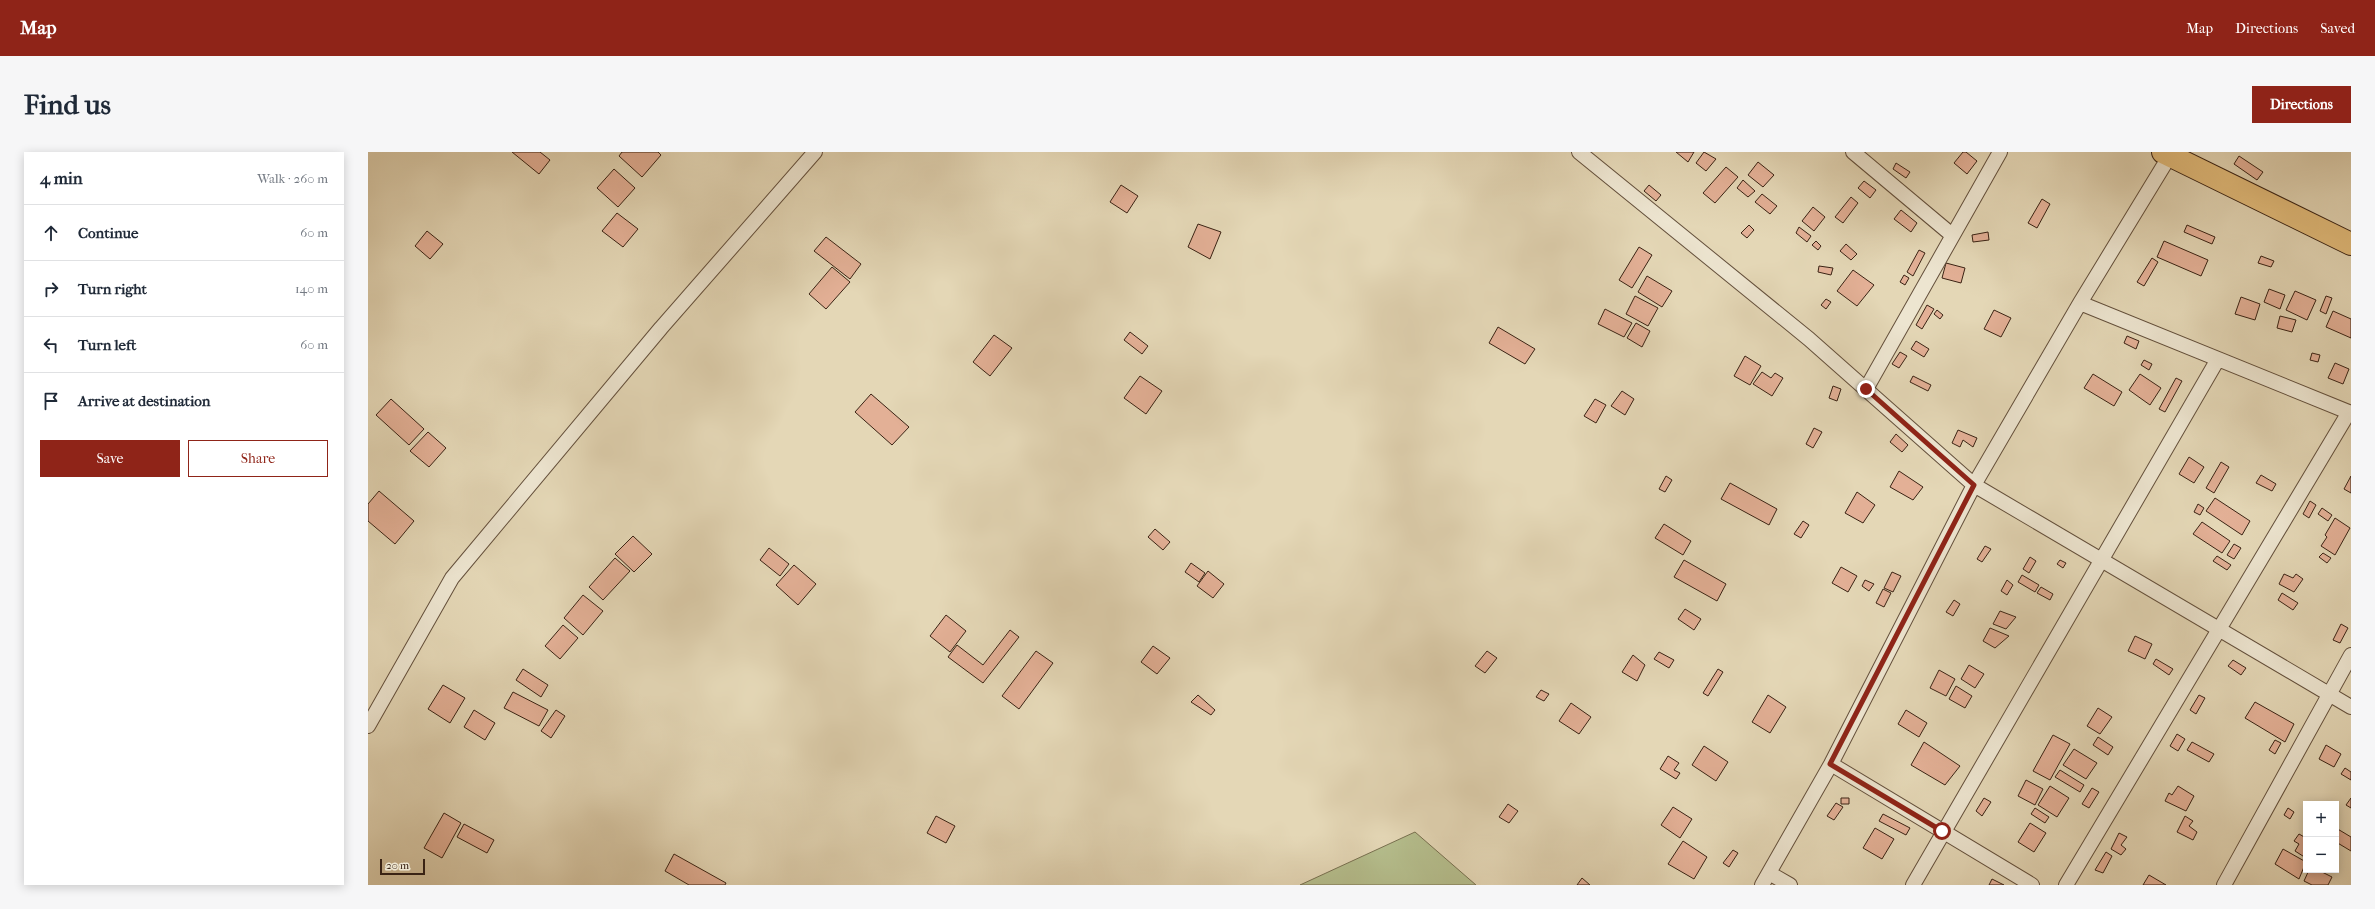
<!DOCTYPE html>
<html lang="en">
<head>
<meta charset="utf-8">
<style>
  :root { --surface:#fff; --page:#f6f6f7; --text:#1f2937; --muted:#747a83; --line:#e0e1e3; --accent:#8f2418 }
  body { margin:0; font-family:"IM FELL French Canon",serif; background:var(--page); color:var(--text) }
  .controls { position:absolute; right:12px; bottom:12px; display:grid; overflow:hidden; border-radius:0px; box-shadow:0 2px 10px #0003 }
  .controls button { width:36px; height:36px; display:grid; place-items:center; padding:0; border:0; border-bottom:1px solid var(--line); background:var(--surface); color:var(--text); font:20px sans-serif }
  .scale { position:absolute; left:12px; bottom:10px; width:45px; box-sizing:border-box; padding-left:4px; border:2px solid #3a2314; border-top:0; font-size:11px; line-height:14px; white-space:nowrap; color:#3a2314; -webkit-text-stroke:3px #ede5d0; paint-order:stroke }
  .stop { position:absolute; width:12px; height:12px; margin:-9px; border:3px solid #8f2418; border-radius:50%; background:#fff }
  .stop.end { background:#8f2418; border-color:#fff; box-shadow:0 1px 4px #0008 }
  .list { margin:0; padding:0; list-style:none }
  h2 { display:flex; justify-content:space-between; align-items:center; height:52px; margin:0; padding:0 16px; font-size:17px }
  h2 small { font-size:13px; font-weight:400; color:var(--muted) }
  .list li { display:grid; grid-template-columns:26px 1fr auto; gap:12px; align-items:center; box-sizing:border-box; height:56px; padding:0 16px; border-top:1px solid var(--line) }
  .list b { display:block; font-size:15px; white-space:nowrap }
  .list em { font-size:13px; font-style:normal; color:var(--muted) }
  .actions { display:flex; gap:8px; padding:12px 16px }
  .actions a { flex:1; padding:9px 0; border:1px solid var(--accent); border-radius:0px; text-align:center; font-size:14px; color:var(--accent) }
  .actions .main { background:var(--accent); color:#fff }
  .icon { flex:none; width:22px; height:22px; fill:none; stroke:currentColor; stroke-width:2; stroke-linecap:round; stroke-linejoin:round }
  .map { position:relative; flex:none; width:1983px; height:733px; overflow:hidden; border-radius:0px }
  header { display:flex; align-items:center; gap:24px; box-sizing:border-box; height:56px; padding:0 20px; background:var(--accent); color:#fff }
  header strong { font-size:19px }
  nav { display:flex; gap:22px; margin-inline-start:auto; font-size:14px }
  .intro { display:flex; align-items:center; justify-content:space-between; box-sizing:border-box; height:96px; padding:0 24px }
  h1 { margin:0; font-size:28px }
  .button { padding:10px 18px; border-radius:0px; background:var(--accent); color:#fff; font-size:14px; font-weight:700 }
  main { display:flex; gap:24px; padding:0 24px }
  aside { flex:1; background:var(--surface); border-radius:0px; box-shadow:0 2px 10px #0003 }
  .map>svg:first-child { display:block }
  .green { fill:#b5be8d; stroke:#787050 }
  .building { fill:#e3b096; stroke:#3a2314 }
  .lines { fill:none; stroke-linecap:round; stroke-linejoin:round }
  .street-casing { stroke:#64503c; stroke-width:16 }
  .primary-casing { stroke:#3a2314; stroke-width:24 }
  .street { stroke:#ede5d0; stroke-width:14 }
  .primary { stroke:#e2bc7b; stroke-width:22 }
  .route { stroke:#8f2418; stroke-width:5 }
</style>
</head>
<body>
<header>
<strong>Map</strong>
<nav><a>Map</a><a>Directions</a><a>Saved</a></nav>
</header>
<div class="intro"><h1>Find us</h1><a class="button">Directions</a></div>
<main>
<aside>
<h2>4 min<small>Walk · 260 m</small></h2>
<ul class="list">
<li><svg class="icon" aria-label="ahead" viewBox="0 0 24 24"><path d="M12 20V5M6 11l6-6 6 6"/></svg><div><b>Continue</b></div><em>60 m</em></li>
<li><svg class="icon" aria-label="right" viewBox="0 0 24 24"><path d="M7 20v-9h11M14 6l5 5-5 5"/></svg><div><b>Turn right</b></div><em>140 m</em></li>
<li><svg class="icon" aria-label="left" viewBox="0 0 24 24"><path d="M17 20v-9H6M10 6l-5 5 5 5"/></svg><div><b>Turn left</b></div><em>60 m</em></li>
<li><svg class="icon" aria-label="arrive" viewBox="0 0 24 24"><path d="M6 21V4h12l-3 4 3 4H6"/></svg><div><b>Arrive at destination</b></div></li>
</ul>
<div class="actions"><a class="main">Save</a><a>Share</a></div>
</aside>
<div class="map">
<svg width="1983" height="733" viewBox="0 0 1983 733">
  <rect width="100%" height="100%" fill="#e4d7b6"/>
  <filter id="stains"><feTurbulence type="fractalNoise" baseFrequency=".005" numOctaves="4"/><feColorMatrix values="0 0 0 0 .2 0 0 0 0 .09 0 0 0 0 .02 0 0 0 .5 -.17"/></filter>
  <radialGradient id="worn" r=".72"><stop offset=".6" stop-color="#630" stop-opacity="0"/><stop offset="1" stop-color="#630" stop-opacity=".3"/></radialGradient>
  <!-- green -->
  <path class="green" d="M1047,680L1108,733H932Z"/>
  <!-- building -->
  <path class="building" d="M144,0H172L182,8L171,22Z
    M254,0H290L293,3L274,25L251,4Z
    M1308,0H1326L1320,10Z
    M1336,0L1348,7L1338,19L1328,11Z
    M1595,0H1598L1609,9L1599,22L1586,11Z
    M1871,4L1895,20L1889,28L1866,12Z
    M1390,10L1406,23L1395,35L1380,23Z
    M1528,11L1542,20L1538,26L1525,17Z
    M1358,15L1370,25L1347,51L1335,41Z
    M246,17L267,36L250,55L229,36Z
    M1375,28L1387,39L1380,45L1369,36Z
    M1496,29L1508,38L1502,46L1490,36Z
    M753,33L770,44L759,61L742,50Z
    M1281,33L1293,43L1288,49L1276,39Z
    M1394,42L1409,54L1402,62L1387,50Z
    M1483,45L1490,51L1475,71L1467,65Z
    M1674,47L1682,52L1669,76L1660,71Z
    M1445,55L1457,65L1446,79L1434,69Z
    M1533,58L1549,71L1543,80L1526,67Z
    M249,61L270,77L255,95L234,79Z
    M830,72L853,80L842,107L820,95Z
    M1381,73L1386,78L1379,86L1373,81Z
    M1819,73L1847,85L1844,92L1816,80Z
    M1431,75L1443,84L1439,90L1428,81Z
    M59,79L75,92L62,107L47,94Z
    M1620,80L1621,88L1605,90L1604,83Z
    M458,85L493,112L482,127L446,99Z
    M1448,89L1453,94L1450,98L1444,93Z
    M1796,89L1840,108L1833,124L1789,105Z
    M1478,92L1489,102L1483,108L1472,99Z
    M1271,95L1284,103L1264,136L1251,128Z
    M1551,98L1557,101L1545,124L1539,120Z
    M1893,104L1906,109L1903,115L1890,111Z
    M1784,106L1790,110L1776,134L1769,130Z
    M1578,111L1597,116L1593,131L1574,126Z
    M1451,114L1465,116L1463,123L1450,120Z
    M464,115L482,130L458,157L441,142Z
    M1485,118L1506,133L1489,154L1469,139Z
    M1536,123L1541,126L1537,133L1532,130Z
    M1279,124L1304,139L1294,155L1270,140Z
    M1901,137L1917,143L1912,157L1896,150Z
    M1927,139L1948,148L1939,168L1918,158Z
    M1267,144L1290,156L1280,174L1258,162Z
    M1958,144L1964,146L1958,162L1952,159Z
    M1873,145L1892,152L1887,168L1867,162Z
    M1458,147L1463,150L1458,157L1453,153Z
    M1559,153L1566,157L1554,177L1548,173Z
    M1237,157L1264,171L1256,185L1230,172Z
    M1569,158L1575,163L1572,167L1566,162Z
    M1626,158L1643,166L1633,185L1616,177Z
    M1965,159L1983,167V186L1958,175Z
    M1912,164L1928,168L1924,180L1909,176Z
    M1268,171L1282,179L1274,195L1259,186Z
    M1130,175L1167,197L1157,212L1121,191Z
    M762,180L780,194L774,202L756,188Z
    M626,183L644,196L622,224L605,210Z
    M1759,184L1771,189L1768,197L1756,191Z
    M1548,189L1561,197L1556,205L1543,197Z
    M1532,200L1539,204L1531,216L1524,212Z
    M1944,201L1952,203L1950,210L1942,208Z
    M1377,204L1393,214L1382,233L1366,224Z
    M1776,208L1784,212L1781,218L1773,213Z
    M1967,211L1981,217L1975,232L1960,226Z
    M1394,220L1403,226L1407,221L1415,226L1404,244L1385,232Z
    M1725,222L1754,240L1746,254L1716,236Z
    M1772,222L1793,236L1782,253L1761,238Z
    M772,224L794,239L778,262L756,246Z
    M1545,224L1563,233L1560,239L1542,230Z
    M1808,226L1814,229L1797,260L1791,257Z
    M1465,234L1473,237L1469,249L1461,246Z
    M1254,239L1266,247L1257,263L1243,254Z
    M503,242L541,275L524,293L487,260Z
    M23,247L56,277L41,293L8,263Z
    M1227,247L1238,253L1228,271L1216,264Z
    M1446,276L1454,280L1445,296L1438,292Z
    M1590,278L1609,286L1605,295L1595,288L1592,295L1584,291Z
    M60,280L78,296L61,315L42,299Z
    M1528,282L1540,293L1534,300L1522,290Z
    M1821,305L1836,315L1826,331L1811,322Z
    M1853,310L1861,315L1846,341L1838,336Z
    M1531,319L1555,335L1545,348L1522,335Z
    M1893,323L1908,332L1904,339L1888,331Z
    M1298,324L1304,328L1297,340L1291,337Z
    M1983,324V341L1976,337Z
    M1362,331L1409,357L1401,373L1353,347Z
    M11,339L46,369L27,392L0,369V352Z
    M1489,340L1507,353L1495,371L1477,361Z
    M1847,346L1882,369L1874,383L1838,359Z
    M1942,349L1948,353L1941,366L1935,362Z
    M1830,352L1836,356L1832,363L1826,360Z
    M1954,356L1964,363L1960,369L1950,362Z
    M1967,366L1982,376L1967,403L1953,394L1959,385L1957,383Z
    M1435,369L1441,373L1433,386L1426,382Z
    M1834,370L1862,389L1854,401L1825,382Z
    M1296,372L1323,389L1315,403L1287,386Z
    M787,377L802,390L795,398L780,385Z
    M265,384L284,402L266,420L247,402Z
    M1866,392L1873,396L1866,407L1859,403Z
    M1617,394L1623,397L1614,410L1609,407Z
    M401,396L421,412L412,424L392,408Z
    M1955,401L1963,406L1959,411L1951,405Z
    M1849,404L1863,413L1859,418L1845,409Z
    M1662,405L1668,409L1661,421L1655,417Z
    M247,406L262,419L235,448L221,435Z
    M1316,408L1358,432L1349,449L1306,425Z
    M1692,408L1698,411L1695,416L1689,412Z
    M823,411L837,421L831,430L817,420Z
    M426,413L448,432L430,453L408,433Z
    M1473,415L1489,424L1480,440L1464,431Z
    M840,419L856,432L845,446L829,434Z
    M1524,420L1533,424L1525,440L1516,436Z
    M1916,422L1925,426L1928,422L1935,427L1926,440L1911,432Z
    M1654,423L1671,433L1667,440L1650,430Z
    M1497,428L1506,432L1501,439L1494,434Z
    M1639,428L1645,433L1639,443L1633,439Z
    M1673,435L1685,442L1682,448L1669,441Z
    M1515,437L1523,441L1516,455L1508,451Z
    M1914,441L1930,451L1925,458L1910,448Z
    M215,443L235,459L215,483L196,466Z
    M1586,448L1592,452L1585,464L1578,460Z
    M1317,457L1333,467L1326,478L1310,467Z
    M1632,459L1648,465L1638,477L1625,472Z
    M578,463L598,479L582,500L562,484Z
    M1973,472L1980,476L1972,491L1965,488Z
    M195,473L210,486L192,507L177,494Z
    M1622,476L1641,484L1627,496L1615,489Z
    M642,478L651,485L615,531L580,505L589,493L615,513Z
    M1767,484L1784,492L1777,507L1760,499Z
    M785,494L802,506L789,522L773,510Z
    M668,499L685,511L651,557L634,544Z
    M1119,499L1129,506L1117,521L1107,514Z
    M1291,500L1306,508L1301,516L1286,507Z
    M1265,503L1277,513L1269,529L1254,520Z
    M1788,507L1805,517L1801,523L1785,512Z
    M1865,508L1878,516L1873,523L1860,514Z
    M1601,513L1616,522L1607,536L1593,527Z
    M155,517L180,533L173,545L148,528Z
    M1350,517L1355,520L1340,544L1335,541Z
    M1571,518L1587,527L1578,544L1562,536Z
    M75,533L97,546L82,571L60,557Z
    M1588,534L1604,544L1597,556L1581,547Z
    M1173,538L1181,542L1176,549L1168,545Z
    M145,540L180,558L171,574L136,556Z
    M830,543L847,558L843,563L823,550Z
    M1400,543L1418,555L1402,581L1384,570Z
    M1831,543L1837,546L1828,562L1822,558Z
    M1887,550L1926,572L1917,590L1877,566Z
    M1203,551L1223,565L1211,582L1191,569Z
    M1730,556L1744,565L1732,582L1719,574Z
    M106,558L127,571L117,588L96,575Z
    M188,558L197,564L183,586L173,579Z
    M1538,558L1559,571L1551,585L1530,572Z
    M1809,582L1817,587L1810,599L1802,594Z
    M1685,583L1702,592L1682,628L1665,619Z
    M1730,585L1745,595L1740,603L1725,593Z
    M1907,588L1913,591L1907,602L1901,598Z
    M1556,590L1592,614L1577,633L1543,613Z
    M1824,590L1846,602L1841,610L1819,598Z
    M1958,593L1973,602L1966,615L1951,607Z
    M1336,594L1360,610L1348,629L1324,613Z
    M1706,597L1729,611L1718,627L1695,613Z
    M1300,604L1311,611L1306,618L1312,621L1308,627L1292,617Z
    M1977,616L1983,620V628L1973,622Z
    M1692,618L1716,633L1712,640L1687,625Z
    M1658,628L1675,637L1667,653L1650,644Z
    M1682,634L1701,646L1689,665L1670,653Z
    M1810,634L1826,644L1818,659L1797,649L1801,641L1804,643Z
    M1724,636L1731,640L1721,656L1714,652Z
    M1473,646H1481V652H1473Z
    M1616,646L1623,650L1614,664L1608,659Z
    M1983,646V656L1978,653Z
    M1468,651L1475,655L1466,668L1459,664Z
    M1140,652L1150,659L1141,671L1131,665Z
    M1305,655L1324,667L1312,686L1293,673Z
    M1667,656L1681,665L1677,671L1663,662Z
    M1920,656L1926,660L1922,667L1916,663Z
    M76,661L93,671L74,706L56,696Z
    M1515,662L1542,676L1538,683L1511,669Z
    M568,664L587,674L578,691L559,681Z
    M1817,664L1825,669L1821,674L1829,680L1825,688L1809,680Z
    M1662,671L1678,681L1666,700L1650,690Z
    M96,672L126,688L119,701L89,685Z
    M1507,676L1526,687L1514,707L1495,696Z
    M1968,676L1983,685V699L1968,690Z
    M1751,681L1759,685L1753,693L1758,697L1753,703L1743,697Z
    M1931,682L1938,686V706L1927,699L1931,692L1926,689Z
    M1315,689L1339,705L1326,727L1300,712Z
    M1915,697L1938,710L1931,727L1907,712Z
    M1365,698L1370,701L1361,715L1355,711Z
    M1738,700L1744,704L1735,721L1727,718Z
    M306,702L358,731L357,733H321L297,719Z
    M1941,718H1950L1964,725L1960,733H1944L1936,729Z
    M1781,723L1798,733H1775Z
    M1214,726L1222,733H1209Z
    M1624,727L1636,733H1621Z"/>
  <g class="lines">
    <defs>
      <path id="street" d="M1211,0L1441,187L1606,333L1983,555
        M1485,0L1584,83
        M1712,151L1983,261
        M1498,237L1632,0
        M0,574L84,426L293,176L447,0
        M1463,612L1664,733
        M1401,721L1422,733
        M1394,733L1463,612L1606,333L1712,151L1804,0
        M1545,733L1850,207
        M1698,733L1981,260
        M1856,733L1983,503"/>
      <path id="primary" d="M1795,0L1983,92"/>
    </defs>
    <!-- street casing -->
    <use href="#street" class="street-casing"/>
    <!-- primary casing -->
    <use href="#primary" class="primary-casing"/>
    <!-- street -->
    <use href="#street" class="street"/>
    <!-- primary -->
    <use href="#primary" class="primary"/>
  </g>
  <g class="lines">
    <!-- route -->
    <path class="route" d="M1498,237L1606,333L1462,612L1574,679"/>
  </g>
  <rect width="100%" height="100%" filter="url(#stains)"/>
  <rect width="100%" height="100%" fill="url(#worn)"/>
</svg>
<div class="controls">
<button>+</button>
<button>−</button>
</div>
<div class="scale">20 m</div>
<div class="stop" style="left:1574px;top:679px"></div>
<div class="stop end" style="left:1498px;top:237px"></div>
</div>
</main>
</body>
</html>
